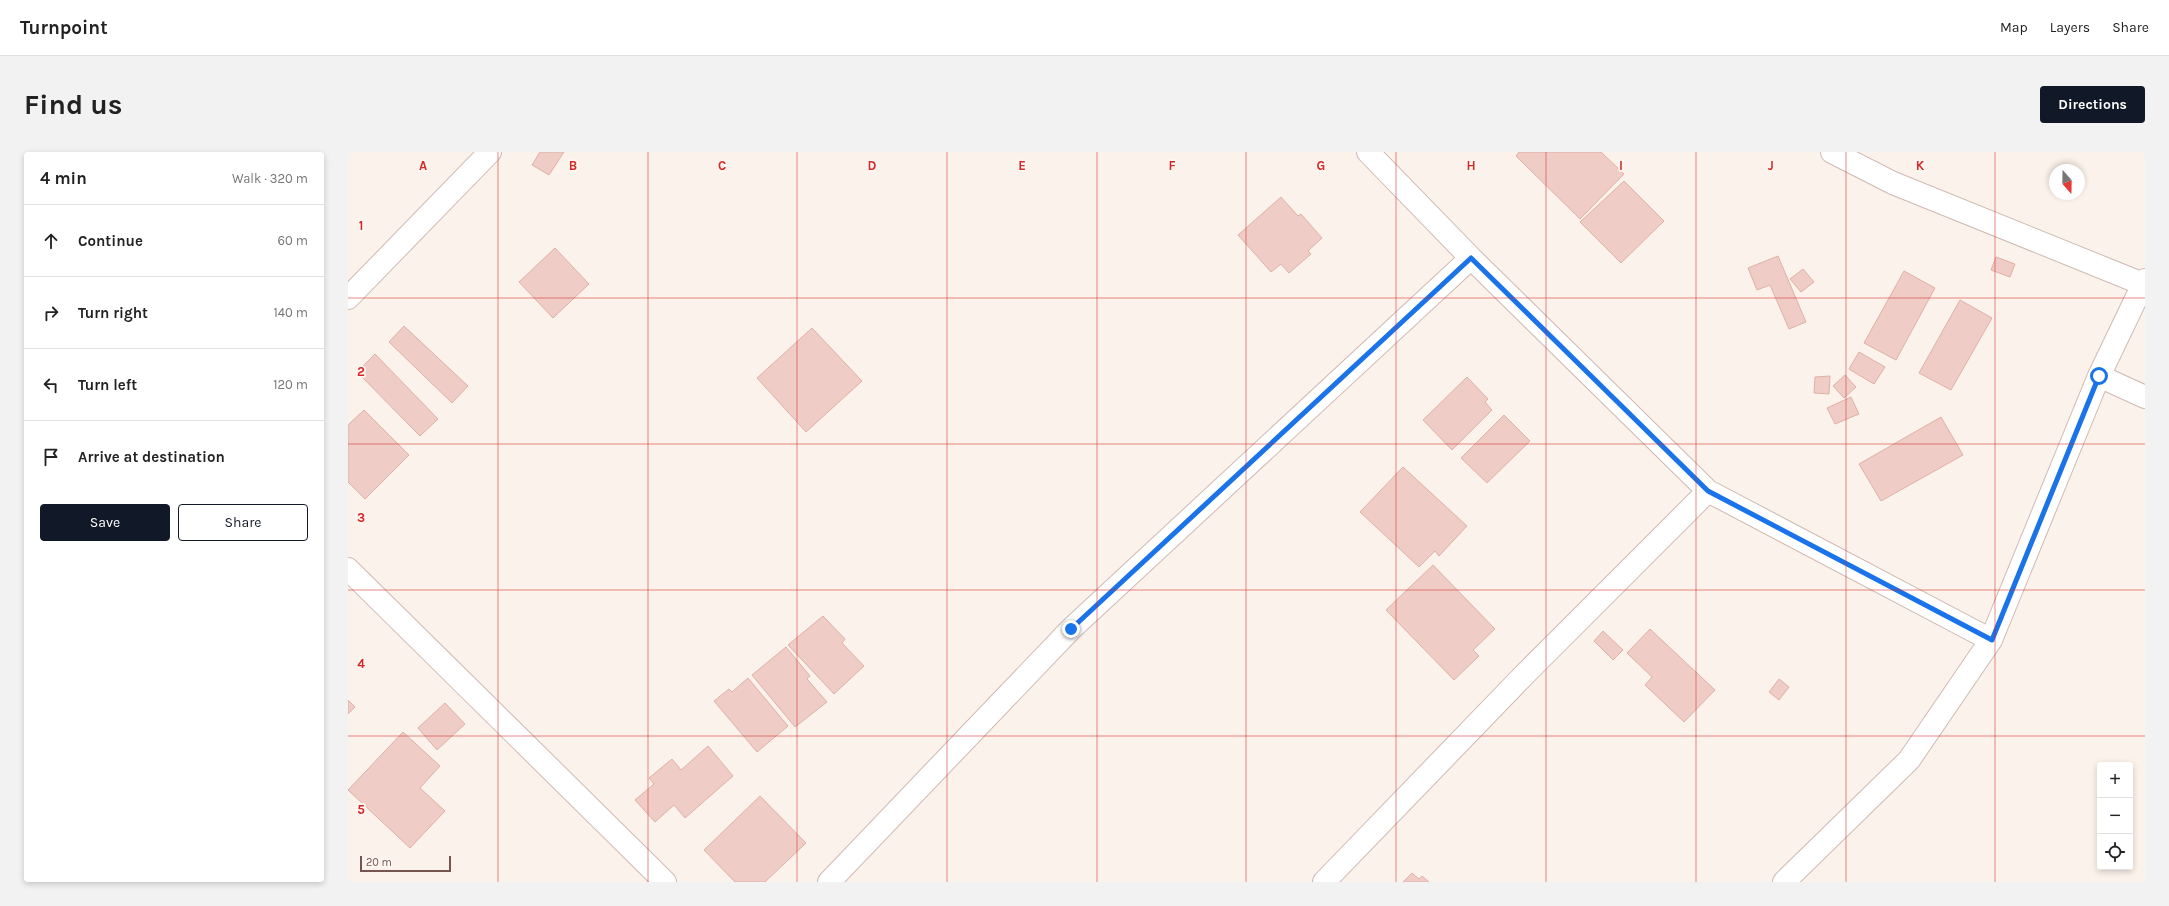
<!DOCTYPE html>
<html lang="en">
<head>
<meta charset="utf-8">
<style>
  :root { --surface:#fff; --page:#f2f2f2; --text:#222; --muted:#767676; --line:#e0e0e0; --accent:#111827 }
  body { margin:0; font-family:Karla,sans-serif; background:var(--page); color:var(--text) }
  .controls { position:absolute; right:12px; bottom:12px; display:grid; overflow:hidden; border-radius:4px; box-shadow:0 2px 6px #0003 }
  .controls button { width:36px; height:36px; display:grid; place-items:center; padding:0; border:0; border-bottom:1px solid var(--line); background:var(--surface); color:var(--text); font:20px sans-serif }
  .compass { position:absolute; left:1701px; top:12px; width:36px; height:36px; border-radius:50%; background:var(--surface); box-shadow:0 2px 6px #0003; rotate:160deg }
  .scale { position:absolute; left:12px; bottom:10px; width:91px; box-sizing:border-box; padding-left:4px; border:2px solid #75554f; border-top:0; font-size:11px; line-height:14px; white-space:nowrap; color:#75554f; -webkit-text-stroke:3px #fef6f1; paint-order:stroke }
  .stop { position:absolute; width:12px; height:12px; margin:-9px; border:3px solid #1a73e8; border-radius:50%; background:#fff }
  .stop.end { background:#1a73e8; border-color:#fff; box-shadow:0 1px 4px #0008 }
  .list { margin:0; padding:0; list-style:none }
  h2 { display:flex; justify-content:space-between; align-items:center; height:52px; margin:0; padding:0 16px; font-size:17px }
  h2 small { font-size:13px; font-weight:400; color:var(--muted) }
  .list li { display:grid; grid-template-columns:26px 1fr auto; gap:12px; align-items:center; box-sizing:border-box; height:72px; padding:0 16px; border-top:1px solid var(--line) }
  .list b { display:block; font-size:15px; white-space:nowrap }
  .list em { font-size:13px; font-style:normal; color:var(--muted) }
  .actions { display:flex; gap:8px; padding:12px 16px }
  .actions a { flex:1; padding:9px 0; border:1px solid var(--accent); border-radius:4px; text-align:center; font-size:14px; color:var(--accent) }
  .actions .main { background:var(--accent); color:#fff }
  .icon { flex:none; width:22px; height:22px; fill:none; stroke:currentColor; stroke-width:2; stroke-linecap:round; stroke-linejoin:round }
  .map { position:relative; flex:none; width:1797px; height:730px; overflow:hidden; border-radius:4px }
  header { display:flex; align-items:center; gap:24px; box-sizing:border-box; height:56px; padding:0 20px; background:var(--surface); border-bottom:1px solid var(--line) }
  header strong { font-size:19px }
  nav { display:flex; gap:22px; margin-inline-start:auto; font-size:14px }
  .intro { display:flex; align-items:center; justify-content:space-between; box-sizing:border-box; height:96px; padding:0 24px }
  h1 { margin:0; font-size:28px }
  .button { padding:10px 18px; border-radius:4px; background:var(--accent); color:#fff; font-size:14px; font-weight:700 }
  main { display:flex; gap:24px; padding:0 24px }
  aside { flex:1; background:var(--surface); border-radius:4px; box-shadow:0 2px 6px #0003 }
  .map>svg:first-child { display:block }
  .building { fill:#efccc5; stroke:#e0b0a6 }
  .lines { fill:none; stroke-linecap:round; stroke-linejoin:round }
  .minor-casing { stroke:#cfbab3; stroke-width:24 }
  .minor { stroke:#fff; stroke-width:22 }
  .route { stroke:#1a73e8; stroke-width:5 }
  .grid { fill:none; stroke:#d62828; stroke-width:1; stroke-opacity:0.55 }
  .grid-label { font-size:13px; text-anchor:middle; font-weight:bold; fill:#d62828; stroke:#fef6f1; stroke-width:3.5; stroke-linejoin:round; paint-order:stroke }
</style>
</head>
<body>
<header>
<strong>Turnpoint</strong>
<nav><a>Map</a><a>Layers</a><a>Share</a></nav>
</header>
<div class="intro"><h1>Find us</h1><a class="button">Directions</a></div>
<main>
<aside>
<h2>4 min<small>Walk · 320 m</small></h2>
<ul class="list">
<li><svg class="icon" aria-label="ahead" viewBox="0 0 24 24"><path d="M12 20V5M6 11l6-6 6 6"/></svg><div><b>Continue</b></div><em>60 m</em></li>
<li><svg class="icon" aria-label="right" viewBox="0 0 24 24"><path d="M7 20v-9h11M14 6l5 5-5 5"/></svg><div><b>Turn right</b></div><em>140 m</em></li>
<li><svg class="icon" aria-label="left" viewBox="0 0 24 24"><path d="M17 20v-9H6M10 6l-5 5 5 5"/></svg><div><b>Turn left</b></div><em>120 m</em></li>
<li><svg class="icon" aria-label="arrive" viewBox="0 0 24 24"><path d="M6 21V4h12l-3 4 3 4H6"/></svg><div><b>Arrive at destination</b></div></li>
</ul>
<div class="actions"><a class="main">Save</a><a>Share</a></div>
</aside>
<div class="map">
<svg width="1797" height="730" viewBox="0 0 1797 730">
  <rect width="100%" height="100%" fill="#fbf2eb"/>
  <!-- building -->
  <path class="building" d="M192,0H216L201,23L184,13Z
    M1171,0H1253L1276,22L1232,67L1168,4Z
    M1276,29L1316,69L1273,111L1232,70Z
    M933,45L950,64L953,62L974,86L960,99L963,102L941,121L933,112L923,120L890,83Z
    M207,96L241,132L205,166L171,130Z
    M1430,104L1458,170L1441,177L1422,133L1409,138L1400,116Z
    M1648,105L1667,112L1662,125L1643,118Z
    M1455,117L1466,130L1453,140L1442,127Z
    M1556,119L1587,136L1548,208L1516,191Z
    M1612,148L1644,166L1603,238L1571,221Z
    M56,174L120,234L104,251L41,190Z
    M464,176L514,229L458,280L409,226Z
    M1511,200L1537,215L1526,232L1501,217Z
    M27,202L90,267L72,284L9,220Z
    M1497,223L1508,235L1496,246L1485,234Z
    M1482,224L1481,242L1466,241L1467,225Z
    M1119,225L1140,247L1137,250L1144,258L1104,298L1075,268Z
    M1503,245L1511,262L1487,272L1479,256Z
    M16,258L61,303L17,347L0,330V273Z
    M1156,263L1182,289L1139,331L1113,306Z
    M1593,265L1615,303L1533,349L1511,312Z
    M1055,315L1119,374L1091,404L1087,399L1071,415L1012,360Z
    M1085,413L1147,477L1125,498L1131,504L1106,528L1038,458Z
    M475,464L497,487L494,491L516,514L486,542L440,493Z
    M1302,477L1367,538L1336,570L1297,533L1304,525L1279,501Z
    M1255,479L1275,498L1265,508L1246,489Z
    M438,495L462,524L459,527L479,550L447,575L404,523Z
    M400,526L440,574L409,600L366,549L381,537L384,540Z
    M1431,527L1441,535L1431,548L1421,540Z
    M0,548L7,555L0,562Z
    M97,551L117,572L89,598L70,576Z
    M55,580L92,614L72,636L97,659L62,696L0,638Z
    M360,594L385,624L337,666L326,653L307,670L287,648L306,632L301,626L324,607L333,618Z
    M412,644L458,691L417,730H387L356,698Z
    M1064,721L1071,727L1074,724L1081,730H1055Z"/>
  <g class="lines">
    <defs>
      <path id="minor" d="M1020,0L1123,106L1360,339L1643,488
        M1484,0L1545,31L1795,132
        M0,146L142,0
        M1751,224L1797,245
        M0,417L317,730
        M481,730L723,477L1123,106
        M976,730L1177,522L1360,339
        M1436,730L1561,608L1643,488L1751,224L1797,128"/>
    </defs>
    <!-- minor casing -->
    <use href="#minor" class="minor-casing"/>
    <!-- minor -->
    <use href="#minor" class="minor"/>
  </g>
  <g class="lines">
    <!-- route -->
    <path class="route" d="M723,477L1123,106L1360,339L1644,488L1751,224"/>
  </g>
  <!-- grid -->
  <path class="grid" d="M150,0V730M300,0V730M449,0V730M599,0V730M749,0V730M898,0V730M1048,0V730M1198,0V730M1348,0V730M1498,0V730M1647,0V730M0,146H1797M0,292H1797M0,438H1797M0,584H1797"/>
  <g class="grid-label">
    <text x="75" y="18">A</text>
    <text x="225" y="18">B</text>
    <text x="374" y="18">C</text>
    <text x="524" y="18">D</text>
    <text x="674" y="18">E</text>
    <text x="824" y="18">F</text>
    <text x="973" y="18">G</text>
    <text x="1123" y="18">H</text>
    <text x="1273" y="18">I</text>
    <text x="1423" y="18">J</text>
    <text x="1572" y="18">K</text>
    <text x="13" y="78">1</text>
    <text x="13" y="224">2</text>
    <text x="13" y="370">3</text>
    <text x="13" y="516">4</text>
    <text x="13" y="662">5</text>
  </g>
</svg>
<div class="controls">
<button>+</button>
<button>−</button>
<button><svg class="icon" aria-label="locate" viewBox="0 0 24 24"><circle cx="12" cy="12" r="6"/><path d="M12 2v4M12 18v4M2 12h4M18 12h4"/></svg></button>
</div>
<svg class="compass" viewBox="-18 -18 36 36"><path d="M0-13l5 13h-10z" fill="#e53935"/><path d="M0 13l5-13h-10z" fill="#767676"/></svg>
<div class="scale">20 m</div>
<div class="stop" style="left:1751px;top:224px"></div>
<div class="stop end" style="left:723px;top:477px"></div>
</div>
</main>
</body>
</html>
